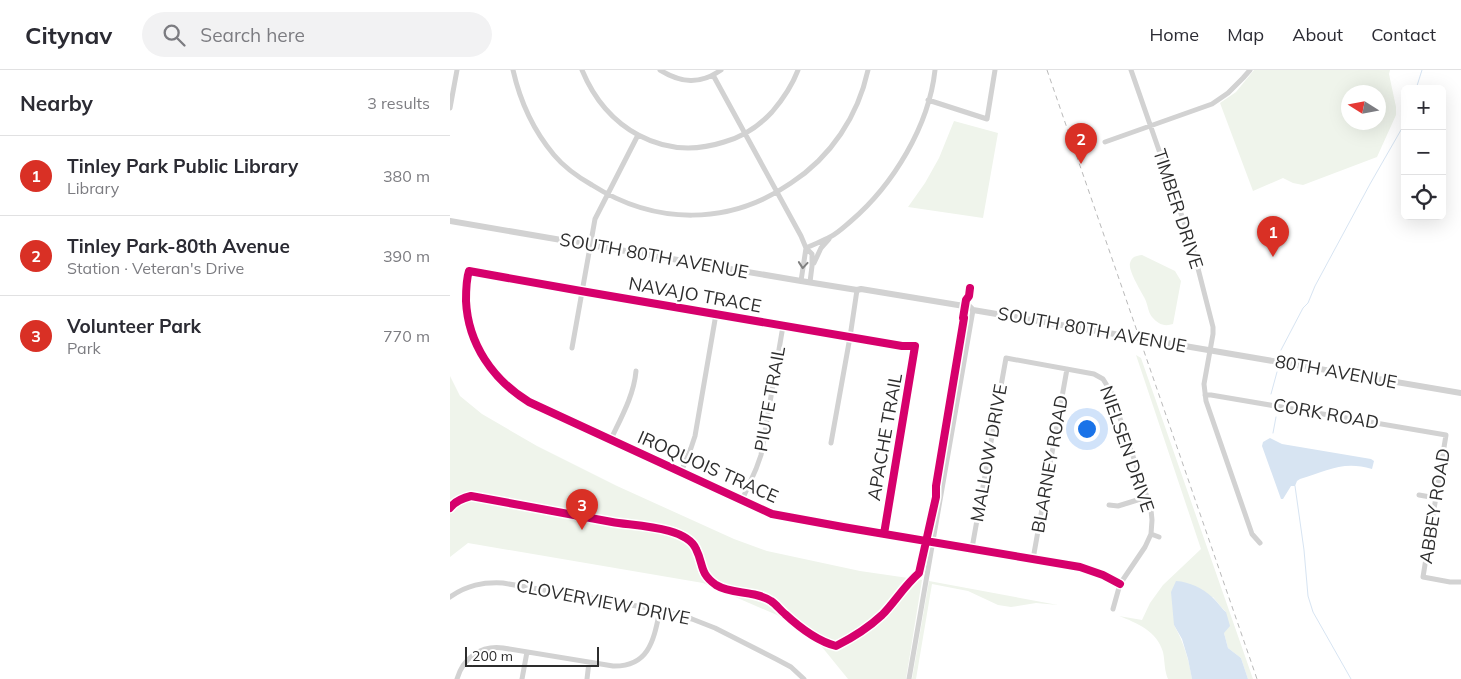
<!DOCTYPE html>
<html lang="en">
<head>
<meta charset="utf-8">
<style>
  :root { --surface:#fff; --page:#f2f2f3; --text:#2b2b33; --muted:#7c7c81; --line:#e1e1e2; --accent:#d93025 }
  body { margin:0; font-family:Mulish,sans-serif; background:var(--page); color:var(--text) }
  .controls { position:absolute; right:15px; top:15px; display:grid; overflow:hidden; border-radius:8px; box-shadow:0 5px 20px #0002 }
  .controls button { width:45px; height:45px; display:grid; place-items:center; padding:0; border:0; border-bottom:1px solid var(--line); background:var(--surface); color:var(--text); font:25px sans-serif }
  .compass { position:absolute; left:891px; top:15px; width:45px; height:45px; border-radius:50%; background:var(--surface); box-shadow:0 5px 20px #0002; rotate:281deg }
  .scale { position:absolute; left:15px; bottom:12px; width:134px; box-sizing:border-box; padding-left:5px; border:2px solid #2d2d2d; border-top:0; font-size:14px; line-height:18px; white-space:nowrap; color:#2d2d2d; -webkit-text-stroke:4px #fff; paint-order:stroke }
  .you { position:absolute; left:636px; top:358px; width:18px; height:18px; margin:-12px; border:4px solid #fff; border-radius:50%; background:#1a73e8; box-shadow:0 0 0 8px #1a73e833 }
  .badge { display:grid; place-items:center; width:32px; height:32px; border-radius:50%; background:var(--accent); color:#fff; font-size:16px; font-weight:700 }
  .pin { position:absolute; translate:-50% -41px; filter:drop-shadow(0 1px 2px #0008) }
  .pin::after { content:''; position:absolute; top:26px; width:18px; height:15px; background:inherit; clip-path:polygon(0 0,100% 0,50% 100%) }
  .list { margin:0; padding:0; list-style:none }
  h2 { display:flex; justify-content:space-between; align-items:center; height:65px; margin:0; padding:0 20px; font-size:21px }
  h2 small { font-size:16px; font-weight:400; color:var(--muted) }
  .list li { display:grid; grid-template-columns:32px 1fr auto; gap:15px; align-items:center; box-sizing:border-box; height:80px; padding:0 20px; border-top:1px solid var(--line) }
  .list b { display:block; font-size:19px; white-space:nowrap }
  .list p { margin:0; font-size:16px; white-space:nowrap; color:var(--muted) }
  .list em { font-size:16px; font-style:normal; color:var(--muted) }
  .icon { flex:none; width:28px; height:28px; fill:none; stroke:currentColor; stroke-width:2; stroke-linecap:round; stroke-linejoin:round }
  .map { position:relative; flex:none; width:1011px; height:609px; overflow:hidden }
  header { display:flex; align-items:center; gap:30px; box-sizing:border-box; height:70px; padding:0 25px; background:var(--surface); border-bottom:1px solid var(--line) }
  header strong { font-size:24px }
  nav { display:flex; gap:28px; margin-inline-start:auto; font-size:18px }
  .search { width:350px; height:45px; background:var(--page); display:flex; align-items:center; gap:12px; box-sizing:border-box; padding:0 18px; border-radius:28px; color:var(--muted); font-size:19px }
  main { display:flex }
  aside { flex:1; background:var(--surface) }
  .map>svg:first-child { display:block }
  .green { fill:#eff4eb; fill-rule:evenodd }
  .water { fill:#d7e4f2 }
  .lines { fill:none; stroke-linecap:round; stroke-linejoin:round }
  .stream { stroke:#d7e4f2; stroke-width:1 }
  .minor { stroke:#d2d2d2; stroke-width:5 }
  .tertiary { stroke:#d2d2d2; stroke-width:6 }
  .rail { stroke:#b9b9b9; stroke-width:1; stroke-dasharray:5 4; stroke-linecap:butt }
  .cycleway-casing { stroke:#fff; stroke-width:11 }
  .cycleway { stroke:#d6006c; stroke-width:8 }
  .oneway { stroke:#808080 }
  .labels { text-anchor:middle; stroke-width:5; stroke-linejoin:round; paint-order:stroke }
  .street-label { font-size:18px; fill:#2d2d2d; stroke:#fff }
</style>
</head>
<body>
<header>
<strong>Citynav</strong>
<div class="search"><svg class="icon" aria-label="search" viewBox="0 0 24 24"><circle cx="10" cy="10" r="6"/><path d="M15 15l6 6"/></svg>Search here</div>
<nav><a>Home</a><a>Map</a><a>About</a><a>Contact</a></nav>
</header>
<main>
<aside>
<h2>Nearby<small>3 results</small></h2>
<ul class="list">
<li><span class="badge">1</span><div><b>Tinley Park Public Library</b><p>Library</p></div><em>380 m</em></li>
<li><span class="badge">2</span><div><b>Tinley Park-80th Avenue</b><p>Station · Veteran's Drive</p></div><em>390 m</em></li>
<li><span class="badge">3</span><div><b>Volunteer Park</b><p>Park</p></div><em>770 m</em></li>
</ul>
</aside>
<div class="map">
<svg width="1011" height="609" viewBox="0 0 1011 609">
  <rect width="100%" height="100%" fill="#fff"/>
  <!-- green -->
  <path class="green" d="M804,0H940L939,4L946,37V45L927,87L853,115L843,113L833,108L803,121L770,33L786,22ZM898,22H928V52H898Z
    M504,51L548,63L533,148L458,137L475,113L489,88Z
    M692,185L725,201L731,211L723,254C714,257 708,254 702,247C698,242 698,235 695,229C691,221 678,201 680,193C682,186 686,186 692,185Z
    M686,285L691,288L803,609H798L791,588L778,578L774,563L776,542L772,538L763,527L724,555C734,573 739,590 742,609H718C714,600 715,591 713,582C707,561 687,553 669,546L692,550L700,533L713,515L751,479Z
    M0,306L10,326L32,344L87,376L167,416L284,469L317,481L410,501L472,510L456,609H398L372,577L327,545L253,513L18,473L0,487Z
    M479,511L608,535L586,533L561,537L548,535L518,521L482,514L466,609H462Z"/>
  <!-- water -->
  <path class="water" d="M820,368L832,374L921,389L924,391L922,399C893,390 877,401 850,409L847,411L845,416H841L833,429H831L812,376L813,372Z
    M726,511C740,512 752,518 762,527C768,532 771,538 776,542L780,556L774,563L778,578L791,588L798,609H742L738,589L732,569L724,555L721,522Z"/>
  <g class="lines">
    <!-- stream -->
    <path class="stream" d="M966,19L972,0
      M831,280L853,238L858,233L865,216L920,114L955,53
      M821,324L827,302
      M823,363L826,347
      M845,416L854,480L858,526L863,542L901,609"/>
    <!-- minor -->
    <path class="minor" d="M63,0C70,31 83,60 104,85C114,97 128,107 142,115C205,155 279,156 341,113C381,87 408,46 418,0
      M132,0C156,58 212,92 274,72C292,67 309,56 322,42C333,29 342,16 348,0
      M210,0C231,13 250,15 271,0
      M681,0L742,175L763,257V264L754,314L756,331L802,464L810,473
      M263,5L351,166L356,178L362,184V196L360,212
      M478,30L537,49L545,0
      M0,38L7,0
      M655,72L762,34L778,23L793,8L800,0
      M356,178C364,174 373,171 380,167C388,163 395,156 401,151C443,115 479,56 485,0
      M364,193L371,178L379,169
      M351,211L356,178
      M122,278L145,149L188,65
      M755,325H761L996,365L973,507L1000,512H1011
      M161,369C171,348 184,325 186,301
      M381,373L400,267L407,220
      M231,402L241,378L245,366L266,244
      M969,425L986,428
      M292,430L306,399L311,385L333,256
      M659,435L668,436L697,427
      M434,464L465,276H452L131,221L19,201C16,210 16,221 16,231C18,274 43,310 79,332L322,444L393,457L630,497L653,505L670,514
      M701,464L709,467
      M522,478L556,288L644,304L653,309L661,322L697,427L701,440L702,450L701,464L695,477L670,514L663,539
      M583,489L617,299
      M0,527C17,515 33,512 53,513L210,540L242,549L265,558L326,589L341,597L354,609
      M7,609C13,588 31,575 53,578L163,596C200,597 204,568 210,540
      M72,609L77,582
      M137,609L139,592
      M459,609L523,240"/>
    <!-- tertiary -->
    <path class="tertiary" d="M0,151L351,211L407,220L411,219L520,237L523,240L1011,323"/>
    <!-- rail -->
    <path class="rail" d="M597,0L807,609"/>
    <defs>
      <path id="cycleway" d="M0,438C5,431 13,428 21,426L162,452C183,456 236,456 246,479C254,495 249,503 266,515C282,525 304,520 321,531C326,534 330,540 335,544C349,557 367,571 386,576C402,568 418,558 432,545C445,532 454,516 469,503L486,427V416L514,248H513L516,230L519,226L520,218
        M434,464L465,276H452L131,221L19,201C16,210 16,221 16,231C18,274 43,310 79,332L322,444L393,457L630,497L653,505L670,514"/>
    </defs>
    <!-- cycleway casing -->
    <use href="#cycleway" class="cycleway-casing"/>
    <!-- cycleway -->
    <use href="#cycleway" class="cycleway"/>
  </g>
  <!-- one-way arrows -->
  <defs><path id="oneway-chevron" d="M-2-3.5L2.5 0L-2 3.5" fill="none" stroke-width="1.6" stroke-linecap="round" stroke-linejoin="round" transform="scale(1.25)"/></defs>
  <use class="oneway" href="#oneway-chevron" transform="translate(353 195) rotate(95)"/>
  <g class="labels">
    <!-- street labels -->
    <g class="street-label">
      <text transform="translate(728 139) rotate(72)" y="6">TIMBER DRIVE</text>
      <text transform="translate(204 186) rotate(10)" y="6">SOUTH 80TH AVENUE</text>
      <text transform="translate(245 225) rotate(10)" y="6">NAVAJO TRACE</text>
      <text transform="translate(642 260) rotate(10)" y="6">SOUTH 80TH AVENUE</text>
      <text transform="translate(886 302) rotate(10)" y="6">80TH AVENUE</text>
      <text transform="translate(320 329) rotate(-80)" y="6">PIUTE TRAIL</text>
      <text transform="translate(876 344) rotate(10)" y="6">CORK ROAD</text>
      <text transform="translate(435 367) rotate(-80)" y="6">APACHE TRAIL</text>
      <text transform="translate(677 379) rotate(71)" y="6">NIELSEN DRIVE</text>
      <text transform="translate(539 383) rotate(-80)" y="6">MALLOW DRIVE</text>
      <text transform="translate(600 394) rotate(-80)" y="6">BLARNEY ROAD</text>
      <text transform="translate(258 397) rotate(24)" y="6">IROQUOIS TRACE</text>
      <text transform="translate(985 436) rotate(-81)" y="6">ABBEY ROAD</text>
      <text transform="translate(153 532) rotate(11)" y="6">CLOVERVIEW DRIVE</text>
    </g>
  </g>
</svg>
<div class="controls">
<button>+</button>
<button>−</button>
<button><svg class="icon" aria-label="locate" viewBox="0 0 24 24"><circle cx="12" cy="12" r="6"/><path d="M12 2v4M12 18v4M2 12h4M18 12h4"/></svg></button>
</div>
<svg class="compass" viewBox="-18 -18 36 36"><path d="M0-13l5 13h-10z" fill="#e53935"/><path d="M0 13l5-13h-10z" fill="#7c7c81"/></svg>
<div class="scale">200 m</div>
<div class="you"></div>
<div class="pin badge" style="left:823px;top:187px">1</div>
<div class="pin badge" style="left:631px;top:94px">2</div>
<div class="pin badge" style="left:132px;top:460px">3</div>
</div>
</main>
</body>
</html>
